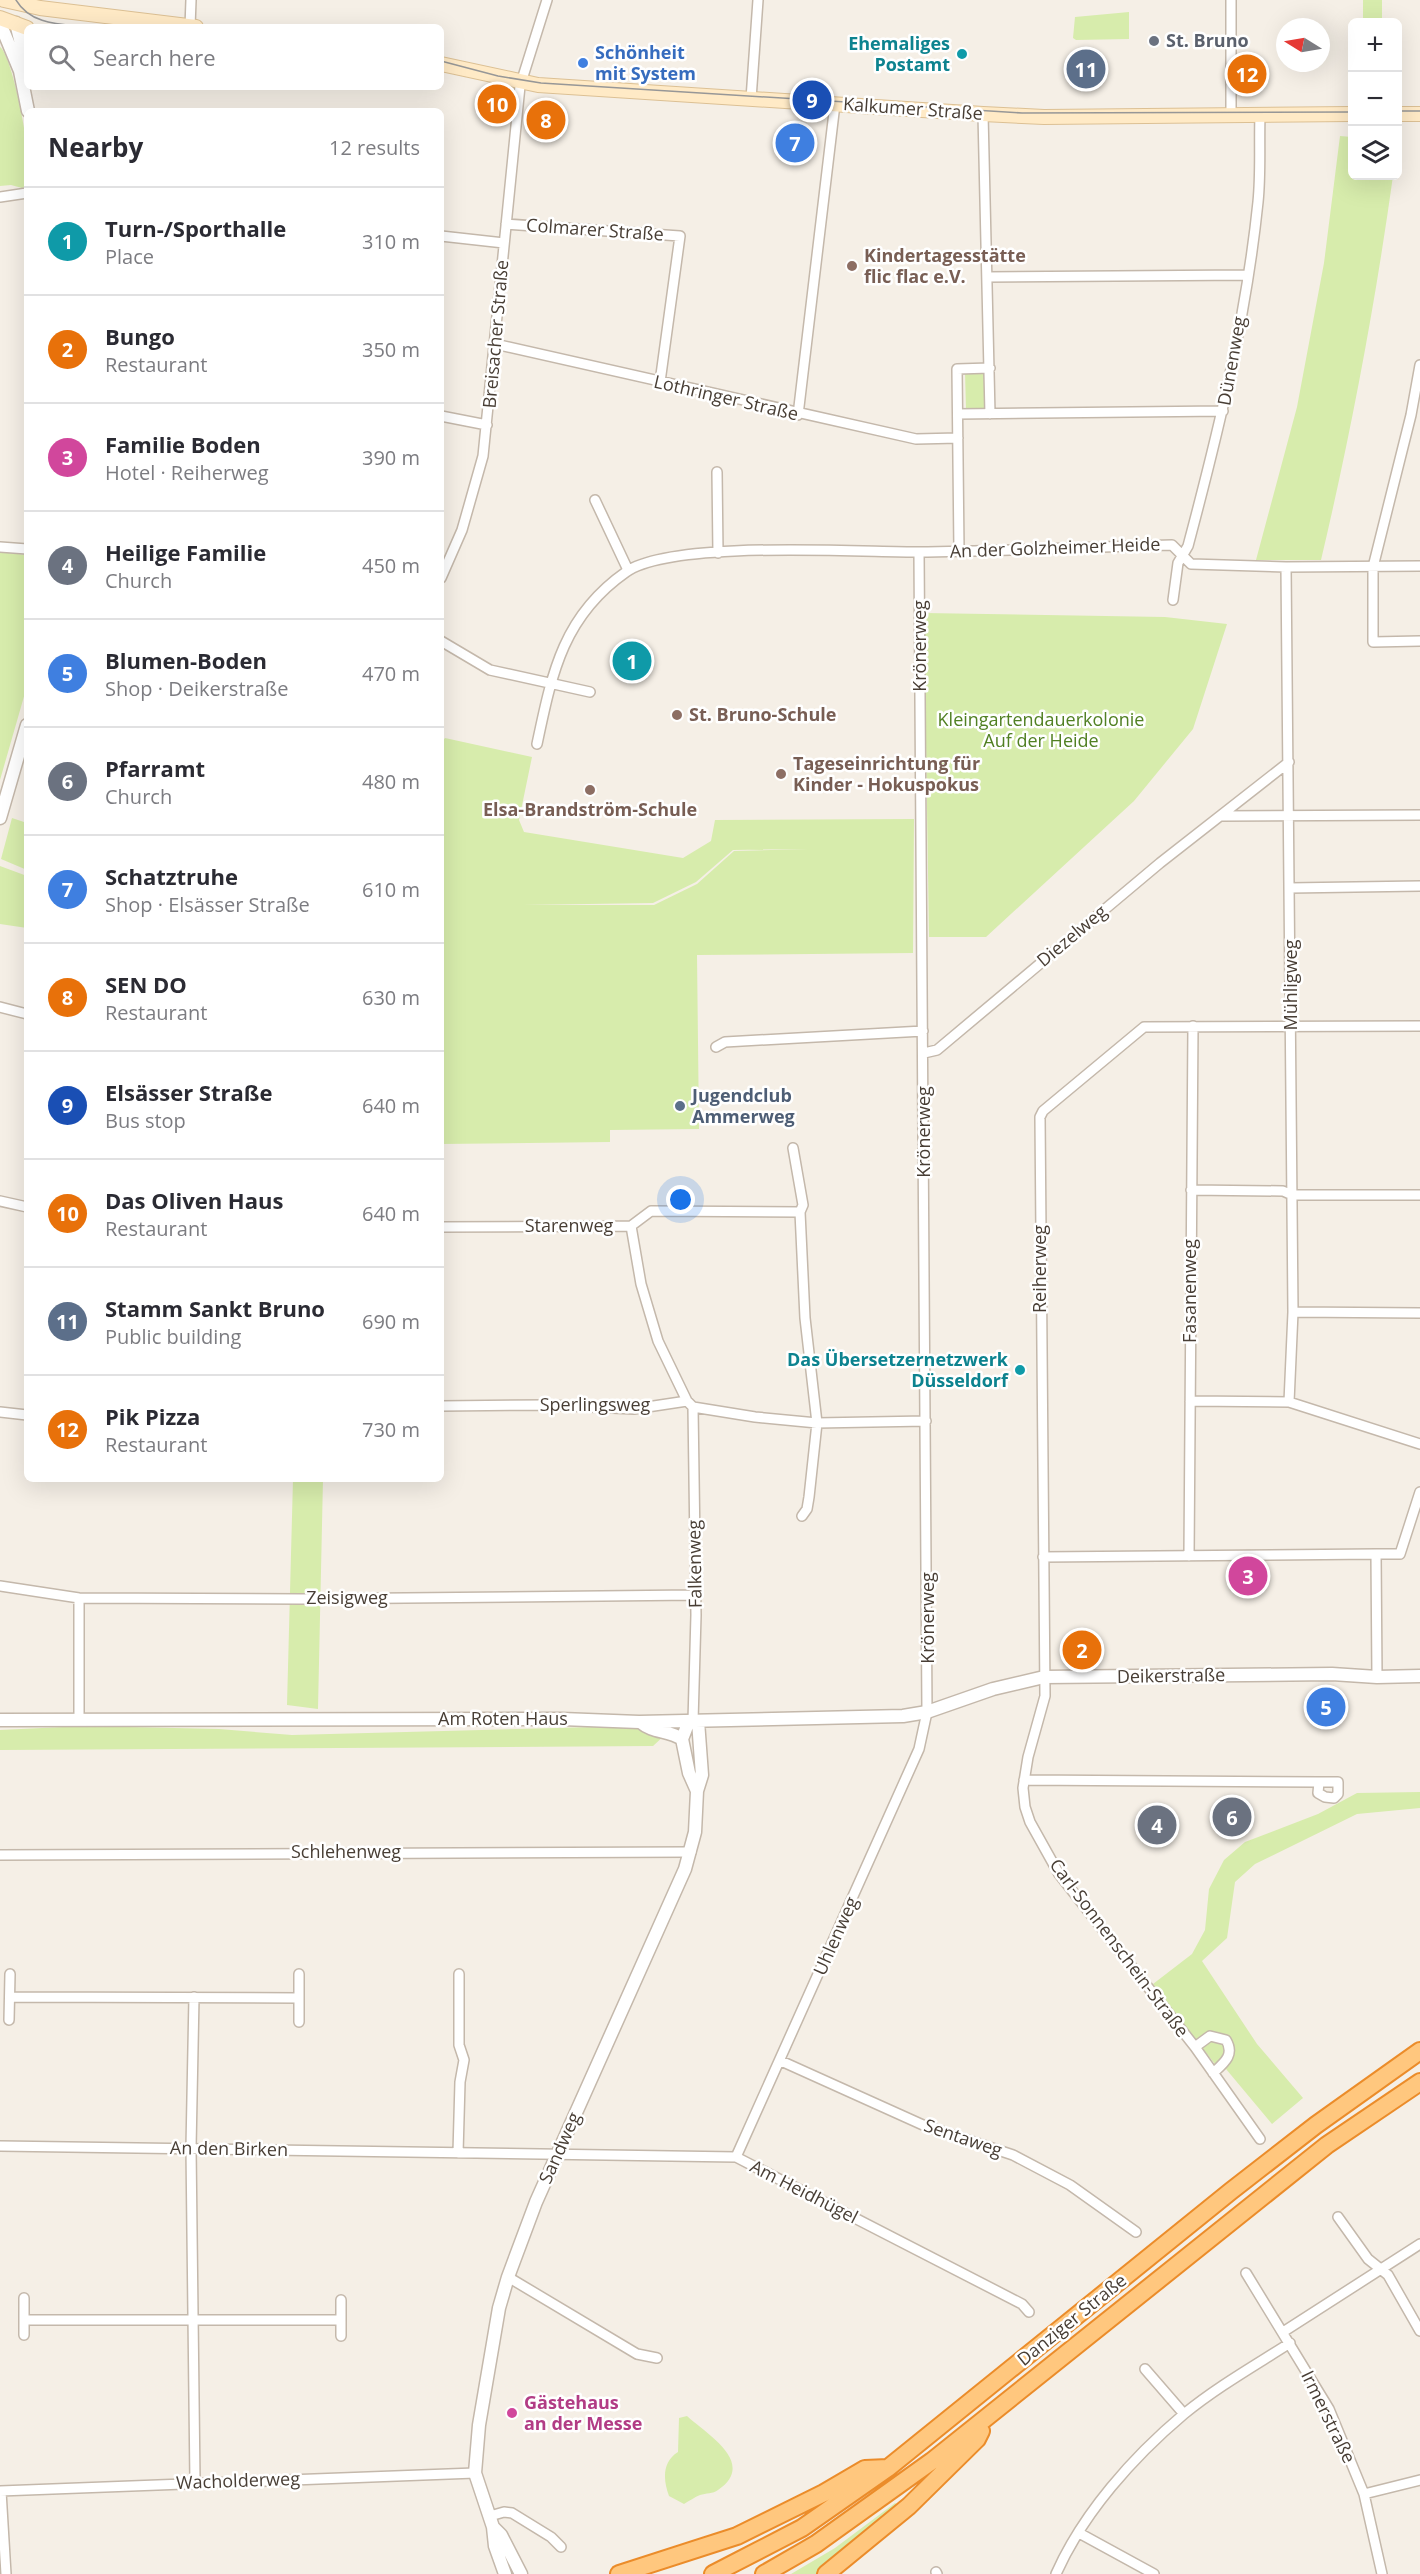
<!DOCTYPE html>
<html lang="en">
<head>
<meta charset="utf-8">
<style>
  :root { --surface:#fff; --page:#f7f7f7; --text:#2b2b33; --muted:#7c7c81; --line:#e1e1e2; --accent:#b45309 }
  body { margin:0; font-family:"Open Sans",sans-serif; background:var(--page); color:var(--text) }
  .controls { position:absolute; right:18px; top:18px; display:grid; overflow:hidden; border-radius:9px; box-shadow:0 6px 24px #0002 }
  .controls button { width:54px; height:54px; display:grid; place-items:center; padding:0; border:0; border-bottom:2px solid var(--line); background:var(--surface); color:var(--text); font:30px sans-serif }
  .compass { position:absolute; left:1276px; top:18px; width:54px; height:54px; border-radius:50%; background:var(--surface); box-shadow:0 6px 24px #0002; rotate:281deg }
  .you { position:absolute; left:681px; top:1200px; width:21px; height:21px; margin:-15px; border:4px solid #fff; border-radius:50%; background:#1a73e8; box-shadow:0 0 0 9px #1a73e833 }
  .badge { display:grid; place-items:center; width:39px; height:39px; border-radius:50%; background:var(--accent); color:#fff; font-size:20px; font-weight:700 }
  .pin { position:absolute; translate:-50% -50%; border:3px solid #fff; box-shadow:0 2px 6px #0006 }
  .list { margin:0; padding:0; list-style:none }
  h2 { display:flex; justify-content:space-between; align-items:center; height:78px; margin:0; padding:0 24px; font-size:26px }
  h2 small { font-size:20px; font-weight:400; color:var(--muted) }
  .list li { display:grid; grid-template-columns:39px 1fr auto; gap:18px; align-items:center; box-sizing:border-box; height:108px; padding:0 24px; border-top:2px solid var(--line) }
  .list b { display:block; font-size:22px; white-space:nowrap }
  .list p { margin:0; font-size:20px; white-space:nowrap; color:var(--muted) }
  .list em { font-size:20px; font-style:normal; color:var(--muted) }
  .icon { flex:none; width:33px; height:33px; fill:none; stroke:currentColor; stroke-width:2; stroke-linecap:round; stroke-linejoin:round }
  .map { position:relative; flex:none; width:1420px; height:2574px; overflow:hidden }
  .search { position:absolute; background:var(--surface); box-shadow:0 6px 24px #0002; left:24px; top:24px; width:420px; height:66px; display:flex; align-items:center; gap:15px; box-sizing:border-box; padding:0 21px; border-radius:9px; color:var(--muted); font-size:22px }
  .panel { position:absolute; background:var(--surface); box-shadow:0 6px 24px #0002; left:24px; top:108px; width:420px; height:1374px; border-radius:9px }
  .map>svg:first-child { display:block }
  .green { fill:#d7ecac; fill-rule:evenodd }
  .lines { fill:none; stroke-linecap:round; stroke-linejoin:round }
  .minor-casing { stroke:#c4b8ab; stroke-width:12 }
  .tertiary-casing { stroke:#c4b8ab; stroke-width:15 }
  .secondary-casing { stroke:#dcc094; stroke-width:16 }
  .trunk-casing { stroke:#eb8c2a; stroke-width:20 }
  .minor { stroke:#fff; stroke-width:9 }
  .tertiary { stroke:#fff; stroke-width:12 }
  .secondary { stroke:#ffeac6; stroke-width:14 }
  .trunk { stroke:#ffc77e; stroke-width:16 }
  .tram { stroke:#979797; stroke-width:1.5 }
  .worship-dot { fill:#6b7280; stroke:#fff; stroke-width:2 }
  .culture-dot { fill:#0f9aa8; stroke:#fff; stroke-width:2 }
  .shop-dot { fill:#3f7fe0; stroke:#fff; stroke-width:2 }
  .education-dot { fill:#8d6e63; stroke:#fff; stroke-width:2 }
  .service-dot { fill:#5c6f8a; stroke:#fff; stroke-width:2 }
  .hotel-dot { fill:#d1479c; stroke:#fff; stroke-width:2 }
  .labels { text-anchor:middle; stroke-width:5; stroke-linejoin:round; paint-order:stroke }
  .worship-label { font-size:18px; font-weight:bold; fill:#5b616d; stroke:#fff; text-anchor:start }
  .culture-label { font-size:18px; font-weight:bold; fill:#0d838f; stroke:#fff; text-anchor:end }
  .shop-label { font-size:18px; font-weight:bold; fill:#366cbe; stroke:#fff; text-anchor:start }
  .street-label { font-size:18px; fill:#483e35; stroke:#fff }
  .education-label { font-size:18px; font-weight:bold; fill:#785e54; stroke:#fff; text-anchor:start }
  .park-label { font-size:18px; fill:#518023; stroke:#fff }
  .service-label { font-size:18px; font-weight:bold; fill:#4e5e75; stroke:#fff; text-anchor:start }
  .hotel-label { font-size:18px; font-weight:bold; fill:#b23c85; stroke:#fff; text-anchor:start }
</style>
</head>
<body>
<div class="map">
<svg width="1420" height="2574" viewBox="0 0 1420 2574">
  <rect width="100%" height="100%" fill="#f5efe6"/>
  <!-- green -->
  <path class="green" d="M1363,0H1382V22H1363Z
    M1129,12V39L1076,40L1073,38L1075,17Z
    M0,47C11,54 26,131 27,149C28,161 27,174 27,186L22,188L11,185L0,186Z
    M1340,136L1352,137V176H1393C1375,305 1351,433 1321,560H1256L1297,407L1324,263Z
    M984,371L985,409H966L965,372Z
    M0,552L27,555V686L0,780Z
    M924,613L1165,617L1227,624L1193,729L1134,801L986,937H929Z
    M445,738L532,757L519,820L524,832L683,858L711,841L715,820L914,819L913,953L697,955L699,1129L610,1130V1142L441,1144V743ZM809,849L734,851L697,884L654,905H523L653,903L696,882L733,850Z
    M12,818L27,823V870L1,859Z
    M0,866L27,876V928L0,924Z
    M293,1479H323L318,1709L287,1705Z
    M84,1726L219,1729L292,1735L632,1726L665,1735L653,1746L0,1750V1730Z
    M1420,1792V1808L1357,1814L1255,1864L1235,1882L1227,1938L1202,1961L1257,2044L1303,2098L1272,2124L1226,2069L1221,2072L1153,1984L1192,1954L1205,1930L1209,1889L1224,1860L1245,1842L1318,1814L1357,1793Z
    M687,2416C708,2435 757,2463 718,2490C713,2494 706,2493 700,2495C695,2497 689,2501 684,2504L669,2496C663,2480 662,2462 678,2452L679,2418Z
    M895,2503L900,2506L822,2574H791L835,2548Z"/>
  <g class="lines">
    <defs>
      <path id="minor" d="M1231,0V115
        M190,27L191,0
        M751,99L758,0
        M983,114L990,414
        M0,197L27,193
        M506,224L680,236L660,382
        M441,236L504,243
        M987,277L1248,275
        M495,344L916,439L958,438
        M1420,365L1411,415L1373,567V642L1420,641
        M958,414L1223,411
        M798,415L835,104
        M441,416L487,425
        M717,472L718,553
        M595,500L628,570
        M0,547L27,549
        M959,551L957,369L990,368
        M1286,567L1293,1312L1289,1402
        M441,578L462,530L483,456L520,86L547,0
        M1173,600L1178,563L1188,546C1218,433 1246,319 1258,202C1261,173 1259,144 1260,115
        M441,641L490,670L590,692
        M537,744C552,673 563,616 626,572C671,540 857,552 918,552C1003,551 1088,547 1172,545L1191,564L1286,567L1420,566
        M1221,816L1420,815
        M1290,888L1420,886
        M0,1007L27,1014
        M716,1047L725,1042L923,1031
        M924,1053L937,1050L1160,863L1289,762
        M793,1148L803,1205L800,1212L805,1318L817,1423L809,1497L807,1509L802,1516
        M1191,1190L1283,1191L1292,1195H1420
        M0,1201L27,1207
        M631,1226L641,1284L658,1341L687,1401L693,1407L755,1417L817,1423L926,1421
        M441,1227L631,1226L651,1211L800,1212
        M1293,1312L1420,1313
        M1190,1401L1289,1402L1420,1444
        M441,1406L546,1405L634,1409L687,1401
        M0,1412L27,1415
        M1189,1556L1193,1026
        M1043,1557L1376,1554
        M0,1586L79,1598L302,1599L695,1595
        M79,1598V1720
        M1377,1677L1376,1554H1400L1420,1492
        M693,1721L696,1615L693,1407
        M1024,1780L1319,1782L1318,1793L1325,1797L1334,1798L1338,1794V1782H1319
        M0,1855L691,1852
        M10,1997L299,1998
        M194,1997L191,2148L195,2482
        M9,2020L10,1974
        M299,2022V1974
        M1195,2047L1210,2036L1226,2040C1235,2055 1224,2063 1213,2073
        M781,2061L923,2125L1013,2155L1070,2185L1136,2232
        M1260,2139L1195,2047L1059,1874L1030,1822L1025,1807L1023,1788L1028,1757L1045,1696L1040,1117L1043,1111L1144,1027L1420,1026
        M0,2146L736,2157L1022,2304L1029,2312
        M458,2153L460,2082L464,2060L459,2045V1974
        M736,2157L919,1749L927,1712L919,552
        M1338,2217L1368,2259L1388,2275L1420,2331
        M1246,2273L1329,2409L1364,2494L1382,2574
        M508,2277L637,2354L657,2358
        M24,2298V2335
        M341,2300V2336
        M24,2320H341
        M1283,2332L1420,2244
        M1145,2369L1184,2414
        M0,2491L475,2473
        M1,2491L6,2574
        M1364,2494L1420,2480
        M490,2516L504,2512L512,2513L551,2537L561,2547
        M1079,2533L1154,2574
        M936,2572L937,2574
        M1056,2574C1083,2513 1133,2457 1184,2414C1217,2387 1254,2366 1290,2343"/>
      <path id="tertiary" d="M0,23L20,71L28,111
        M16,23C19,37 26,55 21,69
        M0,818L27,725
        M0,1720L562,1719L639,1722L903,1716L927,1712L993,1689L1044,1677L1332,1674L1377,1677L1420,1676
        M689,1721L682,1739L689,1773L697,1791
        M640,1722C653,1733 668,1730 682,1739
        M493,2527L501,2535L521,2574
        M505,2574L495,2546L493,2527L475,2473L479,2425L499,2308L508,2277L536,2202L685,1869L695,1832L697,1791L702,1775L698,1721"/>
      <path id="secondary" d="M4,0L40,8L196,27
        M0,18L27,28
        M441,64L538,85L983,114L1044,117L1352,114
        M1398,114H1420"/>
      <path id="trunk" d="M619,2574L737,2536L824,2493L865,2469L888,2468
        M713,2574L802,2528L888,2468L1231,2191L1316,2125L1420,2051
        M764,2574L816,2544L932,2461L1327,2145L1420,2082
        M826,2574L909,2506L977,2439L981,2431"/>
    </defs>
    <!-- minor casing -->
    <use href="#minor" class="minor-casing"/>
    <!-- tertiary casing -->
    <use href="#tertiary" class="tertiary-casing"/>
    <!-- secondary casing -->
    <use href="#secondary" class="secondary-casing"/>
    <!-- trunk casing -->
    <use href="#trunk" class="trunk-casing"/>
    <!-- minor -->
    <use href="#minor" class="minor"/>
    <!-- tertiary -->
    <use href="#tertiary" class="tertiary"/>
    <!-- secondary -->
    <use href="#secondary" class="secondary"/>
    <!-- trunk -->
    <use href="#trunk" class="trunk"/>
    <!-- tram -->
    <path class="tram" d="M16,0C31,25 60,24 87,27
      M441,61L498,76L541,83L1022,113L1352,112
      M1398,111H1420"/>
  </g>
  <!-- markers -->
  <circle class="worship-dot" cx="1154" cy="41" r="6"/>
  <g class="culture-dot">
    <circle cx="962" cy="54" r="6"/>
    <circle cx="1020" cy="1370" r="6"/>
  </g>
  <circle class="shop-dot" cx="583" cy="63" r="6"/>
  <g class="education-dot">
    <circle cx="852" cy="266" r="6"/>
    <circle cx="677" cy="715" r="6"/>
    <circle cx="781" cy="774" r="6"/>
    <circle cx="590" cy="790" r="6"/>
  </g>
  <circle class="service-dot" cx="680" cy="1106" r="6"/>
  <circle class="hotel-dot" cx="512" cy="2413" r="6"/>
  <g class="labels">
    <!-- worship labels -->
    <g class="worship-label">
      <text x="1166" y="47">St. Bruno</text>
    </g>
    <!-- culture labels -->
    <g class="culture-label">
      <text x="950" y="50">Ehemaliges<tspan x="950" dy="21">Postamt</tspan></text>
      <text x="1008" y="1366">Das Übersetzernetzwerk<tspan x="1008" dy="21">Düsseldorf</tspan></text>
    </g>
    <!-- shop labels -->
    <g class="shop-label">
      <text x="595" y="59">Schönheit<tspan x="595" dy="21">mit System</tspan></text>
    </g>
    <!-- street labels -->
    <g class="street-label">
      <text transform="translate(913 109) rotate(4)" y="6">Kalkumer Straße</text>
      <text transform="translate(595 230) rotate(4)" y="6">Colmarer Straße</text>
      <text transform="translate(496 334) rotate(-85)" y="6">Breisacher Straße</text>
      <text transform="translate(1232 361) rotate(-80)" y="6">Dünenweg</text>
      <text transform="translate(726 398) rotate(13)" y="6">Lothringer Straße</text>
      <text transform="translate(1055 548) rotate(-2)" y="6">An der Golzheimer Heide</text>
      <text transform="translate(920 646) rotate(-90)" y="6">Krönerweg</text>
      <text transform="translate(1072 936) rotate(-40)" y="6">Diezelweg</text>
      <text transform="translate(1291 985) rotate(-90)" y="6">Mühligweg</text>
      <text transform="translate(924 1132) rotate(-90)" y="6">Krönerweg</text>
      <text x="569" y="1232">Starenweg</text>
      <text transform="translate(1040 1269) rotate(-90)" y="6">Reiherweg</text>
      <text transform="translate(1190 1291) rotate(-90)" y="6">Fasanenweg</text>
      <text x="595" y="1411">Sperlingsweg</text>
      <text transform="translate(695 1564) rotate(-91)" y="6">Falkenweg</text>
      <text x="347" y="1604">Zeisigweg</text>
      <text transform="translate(928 1618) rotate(-90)" y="6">Krönerweg</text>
      <text transform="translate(1171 1676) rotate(-1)" y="6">Deikerstraße</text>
      <text x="503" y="1725">Am Roten Haus</text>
      <text x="346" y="1858">Schlehenweg</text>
      <text transform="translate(836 1936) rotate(-66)" y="6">Uhlenweg</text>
      <text transform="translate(1119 1948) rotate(53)" y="6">Carl-Sonnenschein-Straße</text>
      <text transform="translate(963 2138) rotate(19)" y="6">Sentaweg</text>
      <text transform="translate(560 2148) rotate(-66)" y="6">Sandweg</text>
      <text transform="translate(229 2149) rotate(1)" y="6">An den Birken</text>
      <text transform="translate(804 2192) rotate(27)" y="6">Am Heidhügel</text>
      <text transform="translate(1072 2320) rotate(-39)" y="6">Danziger Straße</text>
      <text transform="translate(1328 2417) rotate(64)" y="6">Irmerstraße</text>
      <text transform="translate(238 2481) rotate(-2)" y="6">Wacholderweg</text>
    </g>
    <!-- education labels -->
    <g class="education-label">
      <text x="864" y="262">Kindertagesstätte<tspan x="864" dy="21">flic flac e.V.</tspan></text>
      <text x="689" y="721">St. Bruno-Schule</text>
      <text x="793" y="770">Tageseinrichtung für<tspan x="793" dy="21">Kinder - Hokuspokus</tspan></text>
      <text x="590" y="816" text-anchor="middle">Elsa-Brandström-Schule</text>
    </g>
    <!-- park labels -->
    <g class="park-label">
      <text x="1041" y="726">Kleingartendauerkolonie<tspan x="1041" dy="21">Auf der Heide</tspan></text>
    </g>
    <!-- service labels -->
    <g class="service-label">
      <text x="692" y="1102">Jugendclub<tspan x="692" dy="21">Ammerweg</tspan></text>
    </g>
    <!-- hotel labels -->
    <g class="hotel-label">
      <text x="524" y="2409">Gästehaus<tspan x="524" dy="21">an der Messe</tspan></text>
    </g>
  </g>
</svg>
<div class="controls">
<button>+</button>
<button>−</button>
<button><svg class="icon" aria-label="layers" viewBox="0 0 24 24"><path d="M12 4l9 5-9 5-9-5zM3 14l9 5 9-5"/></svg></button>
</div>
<svg class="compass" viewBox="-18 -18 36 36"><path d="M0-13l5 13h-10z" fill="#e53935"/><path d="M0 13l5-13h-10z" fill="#7c7c81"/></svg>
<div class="you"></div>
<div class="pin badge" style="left:632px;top:661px;background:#0f9aa8">1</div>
<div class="pin badge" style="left:1082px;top:1650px;background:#e8710a">2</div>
<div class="pin badge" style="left:1248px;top:1576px;background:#d1479c">3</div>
<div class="pin badge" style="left:1157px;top:1825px;background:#6b7280">4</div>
<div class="pin badge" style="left:1326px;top:1707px;background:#3f7fe0">5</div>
<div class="pin badge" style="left:1232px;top:1817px;background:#6b7280">6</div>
<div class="pin badge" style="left:795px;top:143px;background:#3f7fe0">7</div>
<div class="pin badge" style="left:546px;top:120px;background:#e8710a">8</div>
<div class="pin badge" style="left:812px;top:100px;background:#1a4fb4">9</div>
<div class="pin badge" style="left:497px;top:104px;background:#e8710a">10</div>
<div class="pin badge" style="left:1086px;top:69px;background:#5c6f8a">11</div>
<div class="pin badge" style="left:1247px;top:74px;background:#e8710a">12</div>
<div class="search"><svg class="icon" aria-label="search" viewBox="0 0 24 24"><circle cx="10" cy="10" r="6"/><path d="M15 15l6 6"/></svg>Search here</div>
<section class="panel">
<h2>Nearby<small>12 results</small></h2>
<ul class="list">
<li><span class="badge" style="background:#0f9aa8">1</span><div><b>Turn-/Sporthalle</b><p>Place</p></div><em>310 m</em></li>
<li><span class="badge" style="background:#e8710a">2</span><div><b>Bungo</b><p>Restaurant</p></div><em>350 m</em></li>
<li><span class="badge" style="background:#d1479c">3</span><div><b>Familie Boden</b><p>Hotel · Reiherweg</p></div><em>390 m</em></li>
<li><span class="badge" style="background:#6b7280">4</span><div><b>Heilige Familie</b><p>Church</p></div><em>450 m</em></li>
<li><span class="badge" style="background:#3f7fe0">5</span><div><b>Blumen-Boden</b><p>Shop · Deikerstraße</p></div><em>470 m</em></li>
<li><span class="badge" style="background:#6b7280">6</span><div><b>Pfarramt</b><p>Church</p></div><em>480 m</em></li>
<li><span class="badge" style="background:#3f7fe0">7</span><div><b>Schatztruhe</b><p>Shop · Elsässer Straße</p></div><em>610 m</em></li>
<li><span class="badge" style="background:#e8710a">8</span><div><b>SEN DO</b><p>Restaurant</p></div><em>630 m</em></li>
<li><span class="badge" style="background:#1a4fb4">9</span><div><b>Elsässer Straße</b><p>Bus stop</p></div><em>640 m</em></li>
<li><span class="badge" style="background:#e8710a">10</span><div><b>Das Oliven Haus</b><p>Restaurant</p></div><em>640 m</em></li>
<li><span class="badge" style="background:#5c6f8a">11</span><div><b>Stamm Sankt Bruno</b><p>Public building</p></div><em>690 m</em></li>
<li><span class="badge" style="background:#e8710a">12</span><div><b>Pik Pizza</b><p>Restaurant</p></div><em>730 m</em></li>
</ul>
</section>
</div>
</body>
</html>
